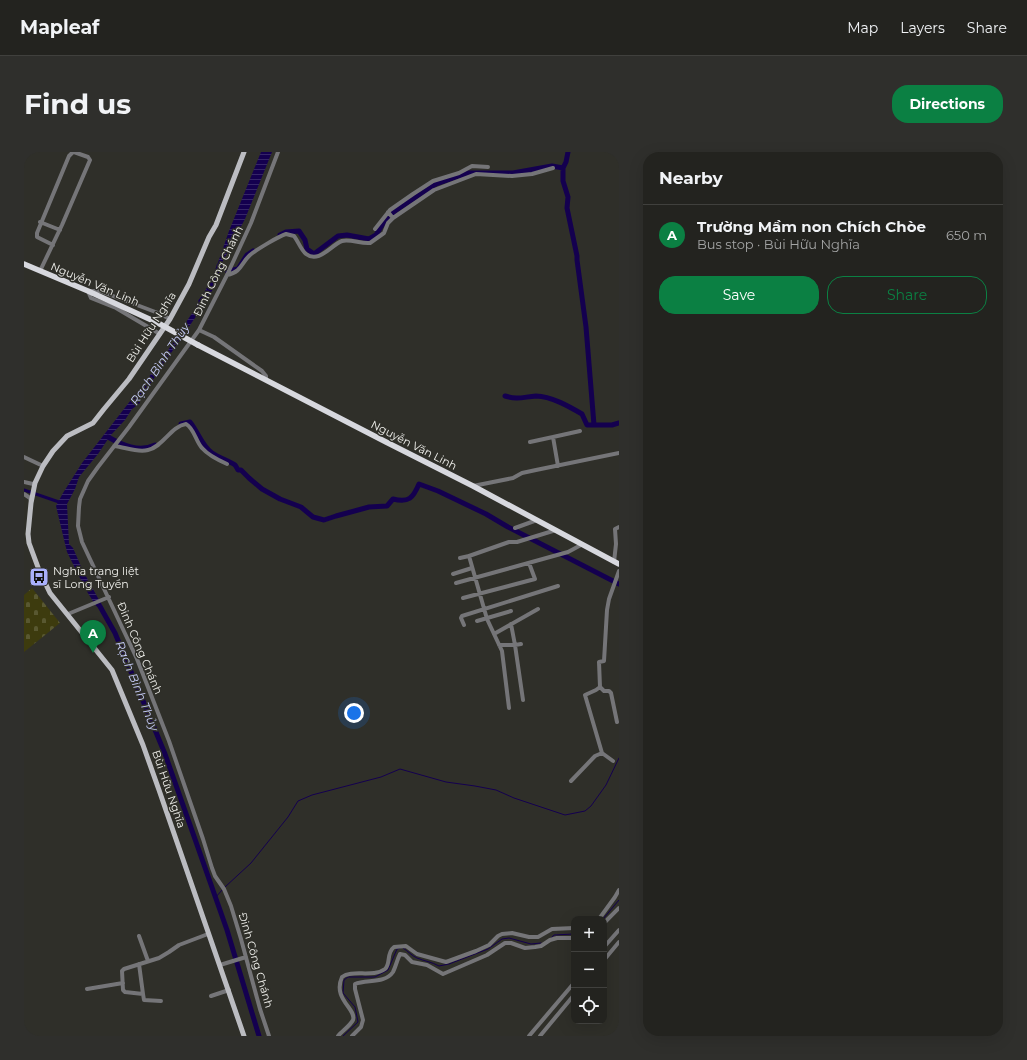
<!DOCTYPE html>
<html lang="en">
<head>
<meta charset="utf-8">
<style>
  :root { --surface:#23231f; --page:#2f2f2c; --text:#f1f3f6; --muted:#a3a4a4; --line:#40403d; --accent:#0b8043 }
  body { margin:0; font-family:Montserrat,sans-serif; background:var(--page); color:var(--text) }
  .controls { position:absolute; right:12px; bottom:12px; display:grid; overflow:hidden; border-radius:8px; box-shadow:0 4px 16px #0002 }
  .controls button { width:36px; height:36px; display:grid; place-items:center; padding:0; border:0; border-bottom:1px solid var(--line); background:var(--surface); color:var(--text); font:20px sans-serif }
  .you { position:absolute; left:330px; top:561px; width:14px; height:14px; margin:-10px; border:3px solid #fff; border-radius:50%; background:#1a73e8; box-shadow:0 0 0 6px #1a73e833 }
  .badge { display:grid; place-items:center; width:26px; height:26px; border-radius:50%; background:var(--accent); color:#fff; font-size:13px; font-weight:700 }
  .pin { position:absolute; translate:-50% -33px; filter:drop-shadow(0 1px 2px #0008) }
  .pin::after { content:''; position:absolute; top:21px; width:14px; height:12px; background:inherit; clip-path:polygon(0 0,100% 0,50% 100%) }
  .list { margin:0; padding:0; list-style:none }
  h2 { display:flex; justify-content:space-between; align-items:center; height:52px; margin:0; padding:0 16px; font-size:17px }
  h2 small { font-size:13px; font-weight:400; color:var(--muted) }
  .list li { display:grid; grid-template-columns:26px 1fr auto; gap:12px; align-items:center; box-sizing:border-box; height:60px; padding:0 16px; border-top:1px solid var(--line) }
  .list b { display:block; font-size:15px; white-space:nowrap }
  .list p { margin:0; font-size:13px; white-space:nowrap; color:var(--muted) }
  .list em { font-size:13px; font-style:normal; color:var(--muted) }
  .actions { display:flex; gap:8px; padding:12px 16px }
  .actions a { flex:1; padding:9px 0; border:1px solid var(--accent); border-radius:16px; text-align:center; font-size:14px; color:var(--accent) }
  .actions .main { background:var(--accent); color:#fff }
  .icon { flex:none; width:22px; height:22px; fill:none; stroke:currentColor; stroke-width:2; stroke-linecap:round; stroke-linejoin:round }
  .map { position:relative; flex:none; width:595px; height:884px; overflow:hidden; border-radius:16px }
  header { display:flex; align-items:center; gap:24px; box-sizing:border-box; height:56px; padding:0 20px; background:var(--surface); border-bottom:1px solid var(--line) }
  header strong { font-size:19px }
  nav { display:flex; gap:22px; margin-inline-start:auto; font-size:14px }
  .intro { display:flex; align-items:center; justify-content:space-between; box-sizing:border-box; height:96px; padding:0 24px }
  h1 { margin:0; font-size:28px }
  .button { padding:10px 18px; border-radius:16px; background:var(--accent); color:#fff; font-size:14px; font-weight:700 }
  main { display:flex; gap:24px; padding:0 24px }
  aside { flex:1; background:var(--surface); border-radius:16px; box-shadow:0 4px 16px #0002 }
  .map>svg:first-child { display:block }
  .cemetery { fill:url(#cemetery-stones) }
  .water { fill:url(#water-rules) }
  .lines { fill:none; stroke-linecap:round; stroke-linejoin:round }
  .stream { stroke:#14004f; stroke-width:1 }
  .canal { stroke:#14004f; stroke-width:3 }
  .river { stroke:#14004f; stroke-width:5 }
  .minor { stroke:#757578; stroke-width:4 }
  .major { stroke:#bbbcc1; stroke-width:5 }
  .highway { stroke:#d7d8de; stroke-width:5.5 }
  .highway-bridge { stroke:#d7d8de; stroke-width:5.5 }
  .labels { text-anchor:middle; stroke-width:3; stroke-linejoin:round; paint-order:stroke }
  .street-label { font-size:11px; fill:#f0f0ec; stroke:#2f2f29 }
  .poi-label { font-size:11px; fill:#f0f0ec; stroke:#2f2f29; text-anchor:start }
  .water-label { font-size:12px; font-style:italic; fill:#c7cdfa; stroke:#2f2f29 }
</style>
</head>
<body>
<header>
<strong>Mapleaf</strong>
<nav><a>Map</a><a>Layers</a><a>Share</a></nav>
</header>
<div class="intro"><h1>Find us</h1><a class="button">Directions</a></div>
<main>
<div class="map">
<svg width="595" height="884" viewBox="0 0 595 884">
  <defs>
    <pattern id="cemetery-stones" width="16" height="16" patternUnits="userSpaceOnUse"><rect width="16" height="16" fill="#3d3b0e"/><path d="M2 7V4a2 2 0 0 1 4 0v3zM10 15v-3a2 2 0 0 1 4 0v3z" fill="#595831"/></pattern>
    <pattern id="water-rules" width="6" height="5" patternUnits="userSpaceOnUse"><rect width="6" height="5" fill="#14004f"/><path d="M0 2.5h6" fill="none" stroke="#362668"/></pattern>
  </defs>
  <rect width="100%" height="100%" fill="#2f2f29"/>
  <!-- cemetery -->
  <path class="cemetery" d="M8,436L36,471L0,500V443Z"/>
  <!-- water -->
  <path class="water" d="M237,0H248L221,67L182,141L175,160L132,223L115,252L108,257L101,268L86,284L74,302L55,325L51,337L43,352L45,392L49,396L59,419L80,457L72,454L62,438L43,400L32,354L39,341L58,311L138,208L156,179L169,160L189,125L205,79Z"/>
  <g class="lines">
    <!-- stream -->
    <path class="stream" d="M201,735L227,711L264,665L274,649L288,643L357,625L376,617L422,630L451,634L472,638L490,646L541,663L561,659L567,654L582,633L595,606
      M191,746L199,737
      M579,767L595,748
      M527,786L530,783L550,782
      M379,796C384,799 388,804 393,806C400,809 408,810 415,814L425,812L464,797L478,787L485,786L507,792L517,791
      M319,884L334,870L331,855L319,841L320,828L324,825H351L364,818L373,797L376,796"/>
    <!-- canal -->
    <path class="canal" d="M0,338L35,350"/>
    <!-- river -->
    <path class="river" d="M539,16V29L544,45L543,56L553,104V108L562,175L570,273H588L595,271
      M256,83L262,80L275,79L281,88L283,97L290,102L314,84L323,83L345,87L352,83L360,70L371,59L412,32L444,21H489L528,14L539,16L542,10L544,0
      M195,114L204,119L214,117L223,103L229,99
      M177,149L187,136L194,117
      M481,244C494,248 499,245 512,244C527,244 546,255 558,262L563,273H570
      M157,272L166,270C174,280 178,294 188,301C193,305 208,310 211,313C212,314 213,316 214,318H217L225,326L238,337L256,347L277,355L289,365L300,368L312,364L345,355L363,354L369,347C385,351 389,346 395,332L414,339L462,362L484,375L595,432
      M84,285C98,293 115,301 131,293
      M74,451L91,481L141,602L203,778L235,884"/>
    <!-- minor -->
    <path class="minor" d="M369,66L410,38L452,22L488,24L508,22L529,16
      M16,70L36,78
      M351,77L366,58L389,42L409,29L435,21L448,14L464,15
      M29,93L13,85V81L45,4L49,0
      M16,119L38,73L66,8L64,5L50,0
      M203,123C218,120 217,111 226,103C232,98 255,84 262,82L270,84C274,89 277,98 282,102C295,112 307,93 318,89C327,87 337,92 346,91L360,81L364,71L369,66L364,60
      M175,178L190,185L238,219L242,224V228
      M136,182L92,156L67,146L64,139H76L134,161L146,167
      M506,290L529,285
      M90,294C101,295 113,301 124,298C139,295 147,274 162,272C170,276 172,290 178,296C184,303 194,308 203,312
      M0,305L19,314
      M534,314L529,285L556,279
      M0,330L9,332L11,331
      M449,334L489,326L498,321L512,318L595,301
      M0,342L6,346L7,350
      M491,376L513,368
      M436,406L445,404
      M590,410L592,392L591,377L595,375
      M429,422L448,416
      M432,431L544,400L557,393
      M439,446L511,427L505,411
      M44,462L85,445
      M453,469L487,459
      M487,472L491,493L497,492
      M440,473L437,466L438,464L534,434
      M470,482L514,457
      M475,493H491L499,548
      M576,535L580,539H585L587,541L593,570
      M485,556L478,499L463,467L445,404L485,390H493L532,378
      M578,601L589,609
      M547,629L571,604L578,601L561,543L572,538L576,535L575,510L580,509L583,458L585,447L595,419
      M575,767L591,745L595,738
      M580,771L595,756
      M115,784L124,809
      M580,795L595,778
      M580,808L595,790
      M115,812L119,842
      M196,813L222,805
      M63,837L99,831
      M187,844L205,838
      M137,849L120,848L119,842L101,840L99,838L98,819L100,817L135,806L145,800L155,793L184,782
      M245,884L236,857L217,787L207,754L200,737L191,724L188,716L179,687L145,589L113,507L58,390L54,374L55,355L56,347L64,329L74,315L105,275L175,178L203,123L227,71L254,0
      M314,884C318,879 326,874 329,868C333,857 308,847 318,825C328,817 349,826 361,817C367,812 362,801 370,795L382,794L393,802L422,810L452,799L465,793L474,784L478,782L488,781L505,785H514L528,777L550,776
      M328,884L337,875L339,868L331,837V832C342,827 361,832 369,820C372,814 373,808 376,802L381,803L388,810L403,813L419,822L463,803L481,791H487L501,796L511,795L517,794L526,788L533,786H550
      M505,884L550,831
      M516,884L550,843"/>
    <!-- major -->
    <path class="major" d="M220,884L135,638L119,593L88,518L26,441L15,418L5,391L4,382L7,351L11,331L19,314L29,299L43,284L69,271L80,257L105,227L146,167L165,132L185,85L192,73L220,0"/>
    <!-- highway -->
    <path class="highway" d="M0,112L64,139L134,171
      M174,193L362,290L449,334L595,412"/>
    <!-- highway-bridge -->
    <path class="highway-bridge" d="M134,171L174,193"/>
  </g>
  <!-- icons -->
  <defs>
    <symbol id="bus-square" viewBox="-11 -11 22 22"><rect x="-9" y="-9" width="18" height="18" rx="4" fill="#a9b0fc" stroke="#2f2f29"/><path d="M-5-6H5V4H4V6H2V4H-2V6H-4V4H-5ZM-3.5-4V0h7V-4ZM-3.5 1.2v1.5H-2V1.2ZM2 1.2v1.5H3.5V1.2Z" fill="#111"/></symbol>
  </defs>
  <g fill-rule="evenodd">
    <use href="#bus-square" x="4" y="414" width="22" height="22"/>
  </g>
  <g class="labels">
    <!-- street labels -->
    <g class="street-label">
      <text transform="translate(194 119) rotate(-64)" y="4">Đinh Công Chánh</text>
      <text transform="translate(71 132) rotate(23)" y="4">Nguyễn Văn Linh</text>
      <text transform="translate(127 175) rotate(-57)" y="4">Bùi Hữu Nghĩa</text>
      <text transform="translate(390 293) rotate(27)" y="4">Nguyễn Văn Linh</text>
      <text transform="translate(116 496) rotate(67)" y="4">Đinh Công Chánh</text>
      <text transform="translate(145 637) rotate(71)" y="4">Bùi Hữu Nghĩa</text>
      <text transform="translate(232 808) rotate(74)" y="4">Đinh Công Chánh</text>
    </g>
    <!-- poi labels -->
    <g class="poi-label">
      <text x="29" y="423">Nghĩa trang liệt<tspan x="29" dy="13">sĩ Long Tuyền</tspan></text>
    </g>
    <!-- water labels -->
    <g class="water-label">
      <text transform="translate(136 212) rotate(-56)" y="4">Rạch Bình Thủy</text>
      <text transform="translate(113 534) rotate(68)" y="4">Rạch Bình Thủy</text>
    </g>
  </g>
</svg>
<div class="controls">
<button>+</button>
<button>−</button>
<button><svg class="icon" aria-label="locate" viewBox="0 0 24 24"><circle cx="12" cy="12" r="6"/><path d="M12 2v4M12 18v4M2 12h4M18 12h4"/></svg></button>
</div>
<div class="you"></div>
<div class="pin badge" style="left:69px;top:501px">A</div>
</div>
<aside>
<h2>Nearby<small></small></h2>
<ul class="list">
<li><span class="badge">A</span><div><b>Trường Mầm non Chích Chòe</b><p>Bus stop · Bùi Hữu Nghĩa</p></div><em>650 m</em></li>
</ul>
<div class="actions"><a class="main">Save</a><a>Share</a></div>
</aside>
</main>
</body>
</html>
